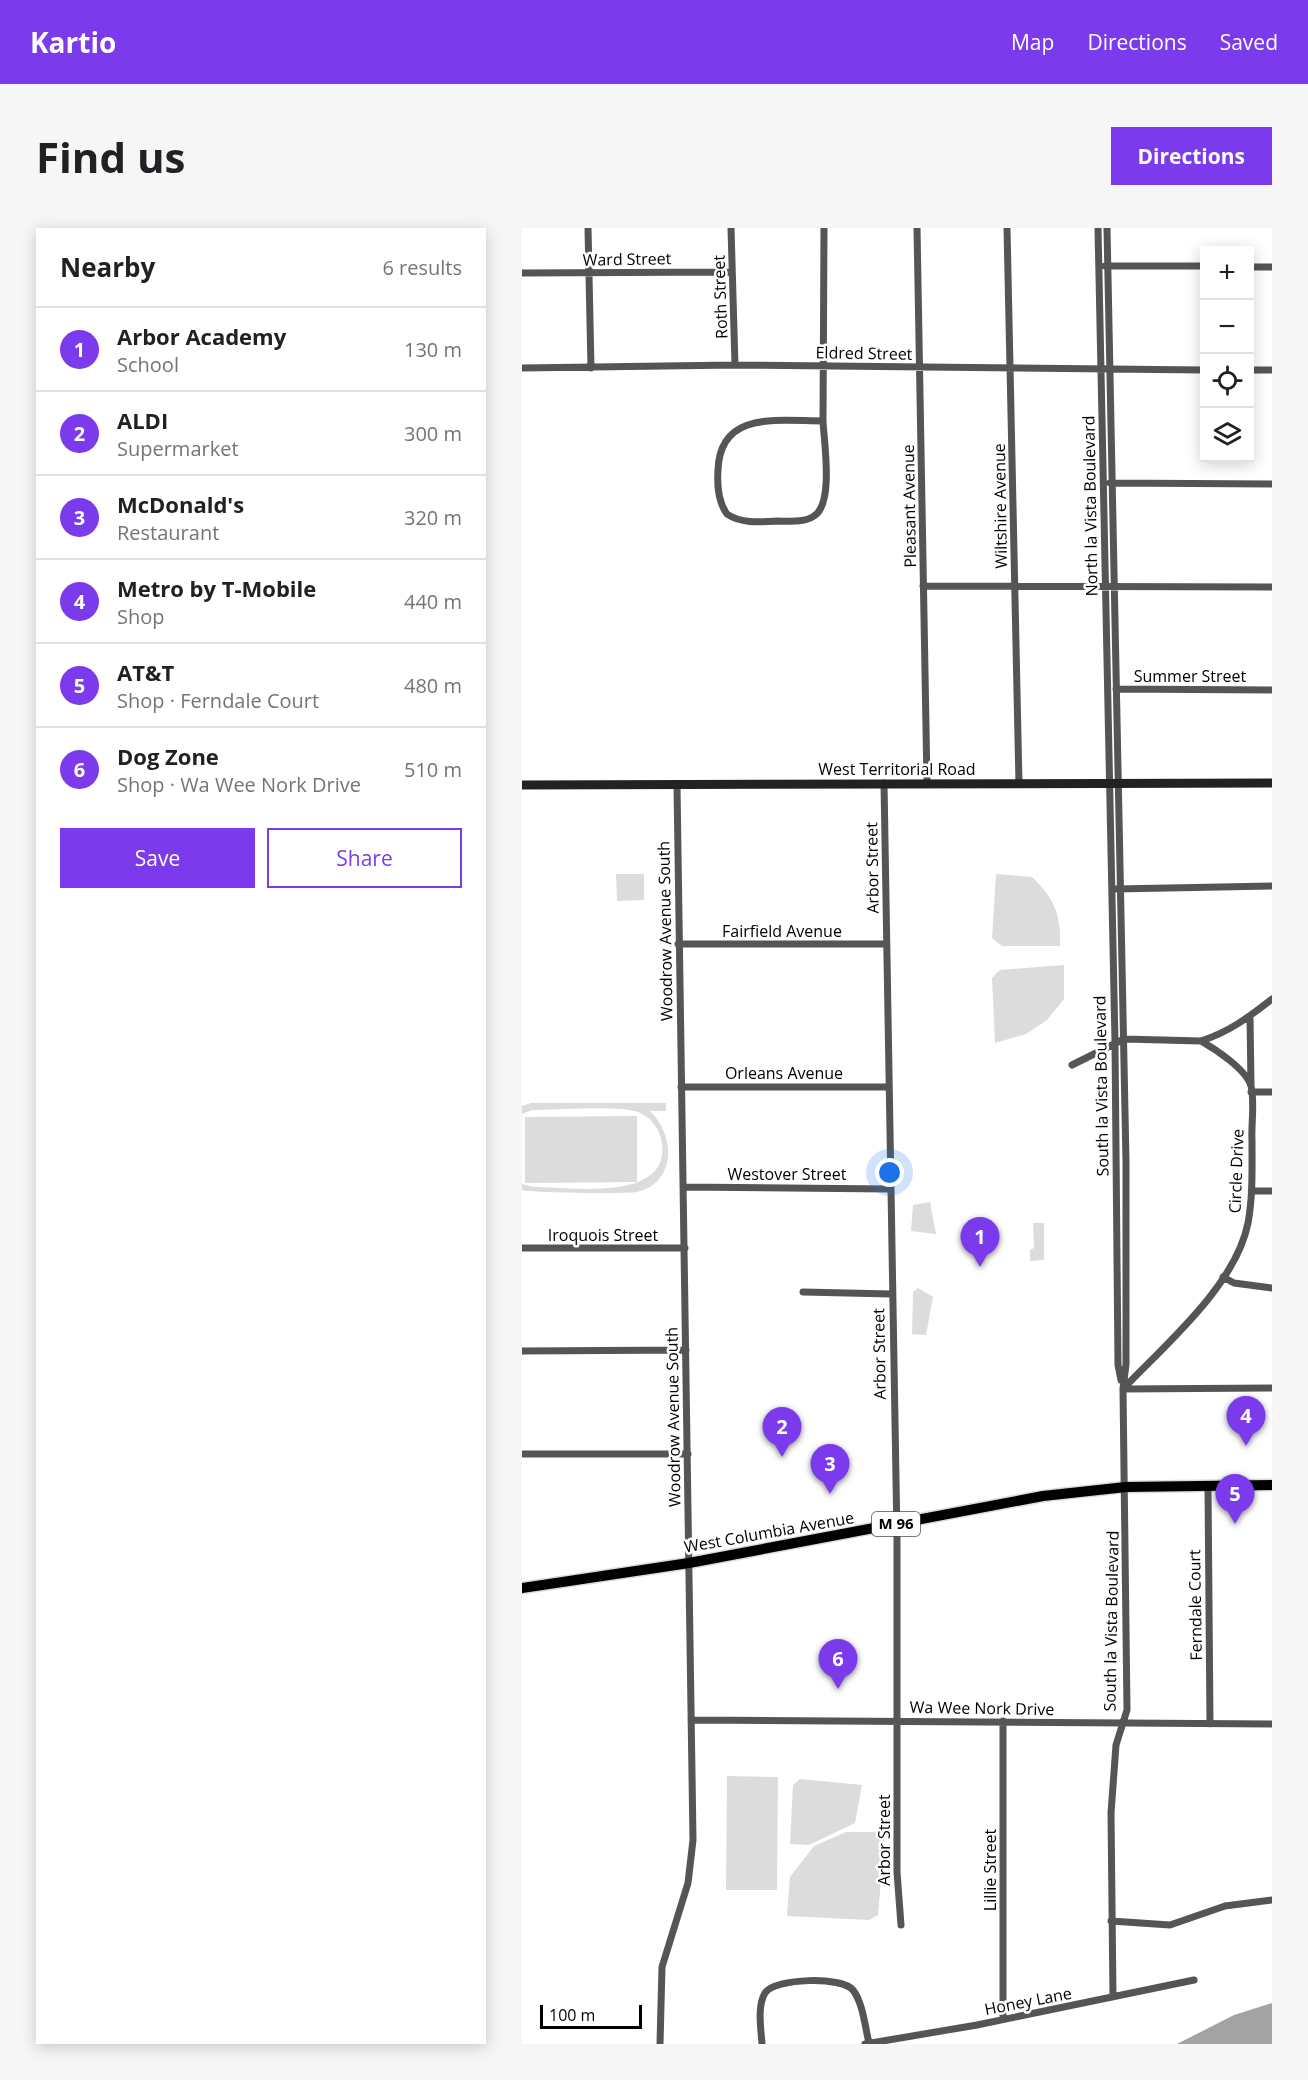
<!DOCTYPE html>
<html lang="en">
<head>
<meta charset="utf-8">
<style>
  :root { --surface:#fff; --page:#f6f6f6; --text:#202124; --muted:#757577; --line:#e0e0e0; --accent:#7c3aed }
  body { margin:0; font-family:"Open Sans",sans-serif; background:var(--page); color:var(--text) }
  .controls { position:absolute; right:18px; top:18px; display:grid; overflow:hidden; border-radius:0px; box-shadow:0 3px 15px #0003 }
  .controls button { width:54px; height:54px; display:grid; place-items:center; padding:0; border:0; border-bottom:2px solid var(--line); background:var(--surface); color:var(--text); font:30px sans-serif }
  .scale { position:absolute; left:18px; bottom:15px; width:102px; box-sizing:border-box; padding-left:6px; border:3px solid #000; border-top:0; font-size:16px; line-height:21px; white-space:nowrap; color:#000; -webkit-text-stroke:4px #fff; paint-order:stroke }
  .you { position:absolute; left:368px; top:945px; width:21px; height:21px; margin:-15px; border:4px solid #fff; border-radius:50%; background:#1a73e8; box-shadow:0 0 0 9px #1a73e833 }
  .badge { display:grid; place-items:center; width:39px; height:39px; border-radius:50%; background:var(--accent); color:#fff; font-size:20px; font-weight:700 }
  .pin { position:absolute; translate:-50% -50px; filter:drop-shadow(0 2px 3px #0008) }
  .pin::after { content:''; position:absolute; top:32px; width:21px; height:18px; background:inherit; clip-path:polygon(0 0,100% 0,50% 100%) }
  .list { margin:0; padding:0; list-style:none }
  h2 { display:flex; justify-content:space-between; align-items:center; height:78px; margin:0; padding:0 24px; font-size:26px }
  h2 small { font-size:20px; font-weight:400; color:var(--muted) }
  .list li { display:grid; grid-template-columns:39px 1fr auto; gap:18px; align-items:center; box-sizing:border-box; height:84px; padding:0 24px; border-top:2px solid var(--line) }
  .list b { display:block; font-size:22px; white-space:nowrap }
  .list p { margin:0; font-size:20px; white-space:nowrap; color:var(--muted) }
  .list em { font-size:20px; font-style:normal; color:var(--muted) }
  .actions { display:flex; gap:12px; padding:18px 24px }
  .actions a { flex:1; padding:14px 0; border:2px solid var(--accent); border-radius:0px; text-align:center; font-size:21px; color:var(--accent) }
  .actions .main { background:var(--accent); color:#fff }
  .icon { flex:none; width:33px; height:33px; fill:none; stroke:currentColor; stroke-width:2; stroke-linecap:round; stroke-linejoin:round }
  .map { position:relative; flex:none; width:750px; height:1816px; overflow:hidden; border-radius:0px }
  header { display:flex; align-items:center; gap:36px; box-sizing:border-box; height:84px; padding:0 30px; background:var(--accent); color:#fff }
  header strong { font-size:28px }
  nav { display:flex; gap:33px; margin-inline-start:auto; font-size:21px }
  .intro { display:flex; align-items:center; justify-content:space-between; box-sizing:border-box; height:144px; padding:0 36px }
  h1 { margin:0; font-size:42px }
  .button { padding:15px 27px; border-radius:0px; background:var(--accent); color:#fff; font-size:21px; font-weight:700 }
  main { display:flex; gap:36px; padding:0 36px }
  aside { flex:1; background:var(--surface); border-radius:0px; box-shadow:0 3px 15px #0003 }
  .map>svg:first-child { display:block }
  .green { fill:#dcdcdc }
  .water { fill:#a3a3a3 }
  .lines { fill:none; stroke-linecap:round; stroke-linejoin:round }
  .primary-casing { stroke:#dbdbdb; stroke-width:13 }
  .street { stroke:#555; stroke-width:7 }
  .secondary { stroke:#222; stroke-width:9 }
  .primary { stroke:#000; stroke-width:10 }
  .labels { text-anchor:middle; stroke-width:5; stroke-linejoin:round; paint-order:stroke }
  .shield { fill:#fff; stroke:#4c4c4c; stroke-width:1.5 }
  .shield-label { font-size:15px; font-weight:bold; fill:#000 }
  .street-label { font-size:16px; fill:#000; stroke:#fff }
</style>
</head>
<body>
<header>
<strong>Kartio</strong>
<nav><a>Map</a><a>Directions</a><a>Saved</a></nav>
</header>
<div class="intro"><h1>Find us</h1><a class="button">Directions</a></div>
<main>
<aside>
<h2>Nearby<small>6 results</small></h2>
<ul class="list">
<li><span class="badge">1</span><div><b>Arbor Academy</b><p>School</p></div><em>130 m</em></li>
<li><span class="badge">2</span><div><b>ALDI</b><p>Supermarket</p></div><em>300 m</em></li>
<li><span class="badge">3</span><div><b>McDonald's</b><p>Restaurant</p></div><em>320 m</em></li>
<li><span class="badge">4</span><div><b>Metro by T-Mobile</b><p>Shop</p></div><em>440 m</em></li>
<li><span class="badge">5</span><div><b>AT&amp;T</b><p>Shop · Ferndale Court</p></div><em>480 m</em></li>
<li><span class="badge">6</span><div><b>Dog Zone</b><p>Shop · Wa Wee Nork Drive</p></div><em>510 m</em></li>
</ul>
<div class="actions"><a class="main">Save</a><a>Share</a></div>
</aside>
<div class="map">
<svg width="750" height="1816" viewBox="0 0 750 1816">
  <rect width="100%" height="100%" fill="#fff"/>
  <!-- green -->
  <path class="green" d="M94,646H122V672L95,673Z
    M474,646L510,649C533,671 539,687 538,718H480L470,710Z
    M542,737V771L525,792L504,806L473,815L470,750L478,742Z
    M9,875H144V883H128C154,908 154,955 115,964C103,966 10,965 0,962V956L12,959C48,959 148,975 140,915C138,901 129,889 116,884C96,877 34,882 10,882L0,886V878Z
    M115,888V954L3,955V889Z
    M408,974L414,1006L389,1003L391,977Z
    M511,995H522V1032L508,1033V1022L512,1020Z
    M396,1060L411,1069L404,1107L390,1106L391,1064Z
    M205,1548L256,1549L255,1662H204Z
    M278,1551L340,1557L333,1595L287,1617L268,1616L271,1557Z
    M324,1604H363L356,1687L347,1692L265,1688L268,1649L292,1618Z"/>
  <!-- water -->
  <path class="water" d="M750,1775V1816H655L712,1787Z"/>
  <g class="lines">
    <defs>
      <path id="primary" d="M0,1360L167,1335L521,1268L604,1259L750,1257"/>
    </defs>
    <!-- primary casing -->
    <use href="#primary" class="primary-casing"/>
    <!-- street -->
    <path class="street" d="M66,0L69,140
      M209,0L213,137
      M395,0L405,555
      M485,0L497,556
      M576,0L593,814L596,1137L599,1152
      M585,0L604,933V1136L601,1161L605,1482L594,1517L589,1585L591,1769
      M583,38H682
      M728,39H750
      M0,45L210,44
      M0,140L213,137L682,142
      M728,142H750
      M301,193C302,214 312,276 292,288C282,295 267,293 255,293C239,294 219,296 205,286C196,274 195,257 196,242C198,182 257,193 301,193Z
      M301,193L302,0
      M588,255L750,256
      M401,358L750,359
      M594,461L750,462
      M362,555L375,1309V1644L379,1697
      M594,661L750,658
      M156,716H364
      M728,788L729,858
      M550,837L602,811L679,813C707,804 727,789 750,771
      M159,859H366
      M729,864H750
      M162,959L367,961
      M730,963H750
      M0,1020H163
      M701,1049L712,1055L750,1060
      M281,1064L369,1066
      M0,1123L164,1122
      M601,1161C643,1117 714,1057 726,995C731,968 730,940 730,913C729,896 733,874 729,858C724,841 693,821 679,813
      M601,1161L750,1160
      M0,1226H166
      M686,1258L688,1496
      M169,1492L750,1496
      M589,1693L648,1697L703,1678L750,1672
      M481,1791V1493
      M138,1816L140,1739L166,1655L171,1612L155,558
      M240,1816C239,1801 235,1778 243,1765C253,1750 320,1748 331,1762C341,1775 343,1799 347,1815
      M343,1816L455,1797L672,1752"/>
    <!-- secondary -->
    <path class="secondary" d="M0,557L750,555"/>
    <!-- primary -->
    <use href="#primary" class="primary"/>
  </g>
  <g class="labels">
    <!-- shield labels -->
    <rect class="shield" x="350" y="1284" width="48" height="24" rx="4.5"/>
    <g class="shield-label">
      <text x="374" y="1301">M 96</text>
    </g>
    <!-- street labels -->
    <g class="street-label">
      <text transform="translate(105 31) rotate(-1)" y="6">Ward Street</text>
      <text transform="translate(198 69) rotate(-92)" y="6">Roth Street</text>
      <text transform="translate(342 125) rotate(1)" y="6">Eldred Street</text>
      <text transform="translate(387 278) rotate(-91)" y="6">Pleasant Avenue</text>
      <text transform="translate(478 278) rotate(-91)" y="6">Wiltshire Avenue</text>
      <text transform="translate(568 278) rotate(-91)" y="6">North la Vista Boulevard</text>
      <text x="668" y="454">Summer Street</text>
      <text x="375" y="547">West Territorial Road</text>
      <text transform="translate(350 640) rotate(-91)" y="6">Arbor Street</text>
      <text transform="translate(143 703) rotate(-91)" y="6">Woodrow Avenue South</text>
      <text x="260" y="709">Fairfield Avenue</text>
      <text x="262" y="851">Orleans Avenue</text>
      <text transform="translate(579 858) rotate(-91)" y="6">South la Vista Boulevard</text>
      <text transform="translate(714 943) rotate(-88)" y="6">Circle Drive</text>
      <text x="265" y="952">Westover Street</text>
      <text x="81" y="1013">Iroquois Street</text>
      <text transform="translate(357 1126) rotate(-91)" y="6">Arbor Street</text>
      <text transform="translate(151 1189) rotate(-91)" y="6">Woodrow Avenue South</text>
      <text transform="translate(247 1304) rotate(-10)" y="6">West Columbia Avenue</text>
      <text transform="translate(673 1377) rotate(-91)" y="6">Ferndale Court</text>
      <text transform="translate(589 1393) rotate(-89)" y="6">South la Vista Boulevard</text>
      <text transform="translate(460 1480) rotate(1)" y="6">Wa Wee Nork Drive</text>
      <text transform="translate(362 1612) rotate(-90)" y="6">Arbor Street</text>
      <text transform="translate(468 1642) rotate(-90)" y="6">Lillie Street</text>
      <text transform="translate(506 1773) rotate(-11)" y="6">Honey Lane</text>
    </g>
  </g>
</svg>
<div class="controls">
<button>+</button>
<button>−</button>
<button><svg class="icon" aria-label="locate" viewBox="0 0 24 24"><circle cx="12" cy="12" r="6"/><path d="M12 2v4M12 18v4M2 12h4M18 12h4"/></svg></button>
<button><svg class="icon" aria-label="layers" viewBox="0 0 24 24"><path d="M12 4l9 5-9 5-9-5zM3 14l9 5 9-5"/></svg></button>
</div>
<div class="scale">100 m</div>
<div class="you"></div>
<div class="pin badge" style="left:458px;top:1039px">1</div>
<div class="pin badge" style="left:260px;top:1229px">2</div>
<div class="pin badge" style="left:308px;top:1266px">3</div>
<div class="pin badge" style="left:724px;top:1218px">4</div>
<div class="pin badge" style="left:713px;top:1296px">5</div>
<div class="pin badge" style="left:316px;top:1461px">6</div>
</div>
</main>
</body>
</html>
